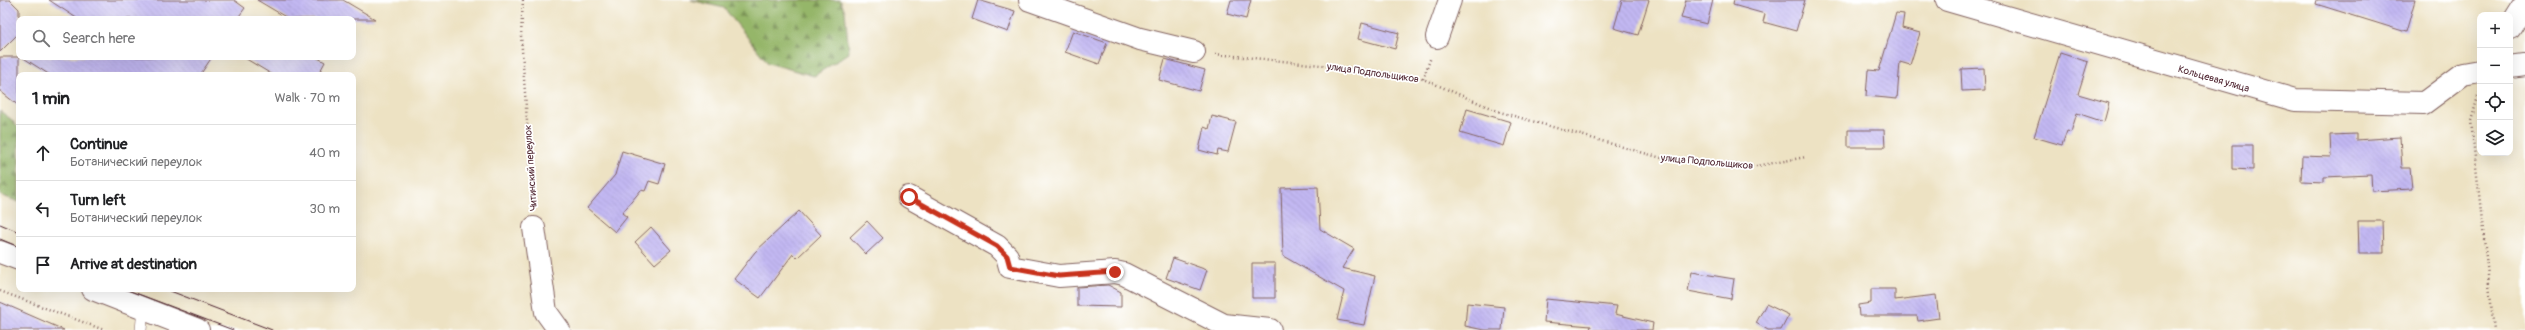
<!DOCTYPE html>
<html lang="en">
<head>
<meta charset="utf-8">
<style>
  :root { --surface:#fff; --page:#f6f6f6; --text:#202124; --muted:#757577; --line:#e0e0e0 }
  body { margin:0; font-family:Pangolin,sans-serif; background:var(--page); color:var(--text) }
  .controls { position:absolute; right:12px; top:12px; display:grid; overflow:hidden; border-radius:8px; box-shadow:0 4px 16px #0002 }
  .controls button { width:36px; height:36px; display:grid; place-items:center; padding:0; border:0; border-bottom:1px solid var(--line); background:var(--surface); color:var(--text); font:20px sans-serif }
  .stop { position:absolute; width:12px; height:12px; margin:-9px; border:3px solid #c8321e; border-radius:50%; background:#fff }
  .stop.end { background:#c8321e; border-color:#fff; box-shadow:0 1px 4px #0008 }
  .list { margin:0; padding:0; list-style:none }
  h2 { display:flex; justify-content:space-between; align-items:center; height:52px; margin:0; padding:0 16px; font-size:17px }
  h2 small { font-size:13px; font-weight:400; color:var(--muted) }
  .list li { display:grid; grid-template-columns:26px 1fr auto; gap:12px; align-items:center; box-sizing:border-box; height:56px; padding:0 16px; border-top:1px solid var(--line) }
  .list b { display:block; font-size:15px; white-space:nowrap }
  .list p { margin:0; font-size:13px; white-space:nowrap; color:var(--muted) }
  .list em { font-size:13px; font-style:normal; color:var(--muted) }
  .icon { flex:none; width:22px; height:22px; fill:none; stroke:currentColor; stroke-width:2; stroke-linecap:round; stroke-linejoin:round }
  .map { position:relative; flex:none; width:2525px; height:330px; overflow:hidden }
  .search { position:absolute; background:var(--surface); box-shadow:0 4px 16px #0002; left:16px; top:16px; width:340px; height:44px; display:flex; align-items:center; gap:10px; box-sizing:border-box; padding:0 14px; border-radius:8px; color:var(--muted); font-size:15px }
  .panel { position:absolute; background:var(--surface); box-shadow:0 4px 16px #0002; left:16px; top:72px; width:340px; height:220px; border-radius:8px }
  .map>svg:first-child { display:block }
  .forest { fill:url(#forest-firs); stroke:#706a4a }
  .building { fill:url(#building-back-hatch) }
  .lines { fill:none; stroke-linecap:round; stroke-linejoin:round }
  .lane-casing { stroke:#836360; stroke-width:12 }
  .street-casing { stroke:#836360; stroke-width:24 }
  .path { stroke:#836360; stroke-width:2.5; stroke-dasharray:1 3; stroke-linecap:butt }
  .lane { stroke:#fff; stroke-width:11 }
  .street { stroke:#fff; stroke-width:22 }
  .tram { stroke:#4a1f2b; stroke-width:1 }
  .route { stroke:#c8321e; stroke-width:5 }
  .labels { text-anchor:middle; stroke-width:3.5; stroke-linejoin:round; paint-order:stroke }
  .street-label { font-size:10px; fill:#4a1f2b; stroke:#fff }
</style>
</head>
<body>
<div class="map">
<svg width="2525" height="330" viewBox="0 0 2525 330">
  <defs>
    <pattern id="forest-firs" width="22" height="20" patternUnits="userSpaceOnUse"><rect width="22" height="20" fill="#95b669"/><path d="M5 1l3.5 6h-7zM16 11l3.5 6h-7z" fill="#7c9357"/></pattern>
    <pattern id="building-back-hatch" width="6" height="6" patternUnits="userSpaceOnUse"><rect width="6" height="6" fill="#c2b8f2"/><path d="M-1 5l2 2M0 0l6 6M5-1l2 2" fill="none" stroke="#a89ed0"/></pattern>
  </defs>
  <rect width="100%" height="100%" fill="#fff"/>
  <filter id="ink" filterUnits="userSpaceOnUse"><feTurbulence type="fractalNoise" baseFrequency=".025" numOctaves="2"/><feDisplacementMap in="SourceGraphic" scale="8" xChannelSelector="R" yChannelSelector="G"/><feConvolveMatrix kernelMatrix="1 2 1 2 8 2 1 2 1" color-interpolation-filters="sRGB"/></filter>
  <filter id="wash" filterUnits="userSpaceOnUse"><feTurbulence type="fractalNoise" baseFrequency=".012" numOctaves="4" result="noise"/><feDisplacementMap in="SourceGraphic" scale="16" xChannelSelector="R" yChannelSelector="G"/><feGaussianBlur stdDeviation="0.9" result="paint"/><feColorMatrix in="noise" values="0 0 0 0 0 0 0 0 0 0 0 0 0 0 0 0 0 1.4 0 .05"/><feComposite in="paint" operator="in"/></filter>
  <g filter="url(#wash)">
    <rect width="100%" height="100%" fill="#ede2c3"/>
    <!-- forest -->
    <path class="forest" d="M691,0H840L845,11L849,53L814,76L768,63L724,8Z
      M0,111L12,120L19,129V202L0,195Z"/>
    <g id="blocks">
      <!-- building -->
      <path class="building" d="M0,0H10L19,9V33L0,52Z
        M49,0H234L245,8L237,19H78Z
        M257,0H343L375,19H289Z
        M978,0L1015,11L1008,32L972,19Z
        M1231,0H1251L1246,19L1227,14Z
        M1622,0H1649L1638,35L1614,28Z
        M1686,0H1713L1707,24L1681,18Z
        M1734,0H1805L1796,31L1763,22L1765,14L1733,5Z
        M2317,0H2415L2406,32L2316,4Z
        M1896,13L1904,14L1902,28L1920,33L1910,65L1900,62L1897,99L1866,96L1868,70L1879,71Z
        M1362,23L1399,33L1395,49L1358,39Z
        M1073,31L1107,43L1099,64L1065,52Z
        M2060,53L2088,62L2078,94L2109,103L2104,122L2077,113L2071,132L2067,131L2062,145L2034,137Z
        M0,57H19V106L0,91Z
        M22,57H212L200,75H50Z
        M243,57H316L325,62L318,75H273Z
        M1165,59L1205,70L1199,91L1159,80Z
        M1984,68L1985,90L1962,91L1961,69Z
        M1467,109L1511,122L1504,146L1460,133Z
        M1212,116L1236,122L1228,152L1218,150L1217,155L1199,150L1204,127L1209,129Z
        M1848,130H1884L1885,147H1848Z
        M2356,134V140L2400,137L2402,168H2410L2412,189L2372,191L2371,175L2324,177V182L2301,181L2302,156L2331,157L2330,135Z
        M2232,145H2253V170L2232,169Z
        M622,151L665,164L659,184L649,181L645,191L641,190L622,213L627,217L615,232L587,208L615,175Z
        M1318,187L1320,229L1354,249L1342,268L1375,276L1364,325L1337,320L1344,291L1283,256L1281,188Z
        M799,211L821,235L797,258L793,254L760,298L734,279L755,252Z
        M867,221L883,238L866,254L850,237Z
        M2358,221H2383L2384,253H2359Z
        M651,227L671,250L655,264L635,242Z
        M1173,258L1207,270L1200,290L1166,278Z
        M1252,263H1275V298H1252Z
        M1692,272L1734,279L1731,299L1688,291Z
        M1108,285L1121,292V307L1077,306V287Z
        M1871,289H1895V300L1936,295L1939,318L1918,321L1917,316H1859L1858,305L1871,303Z
        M1546,299L1617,306L1615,314L1653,323L1652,330H1590L1591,326L1544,322Z
        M0,302L64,330H0Z
        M1467,303L1504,307L1502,330H1484L1465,326Z
        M1766,304L1789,315L1781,330H1768L1756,323Z"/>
    </g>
  </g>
  <g filter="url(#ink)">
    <use href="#blocks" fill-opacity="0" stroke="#836360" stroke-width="1"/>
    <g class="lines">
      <defs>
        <path id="lane" d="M141,330L143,309"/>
        <path id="street" d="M1030,0L1140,39L1194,52
          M1947,0L2295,100L2424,103L2463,74L2480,71
          M2510,28L2525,4
          M1437,37L1450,0
          M2510,67L2525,65
          M909,197L997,246L1007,256L1010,267L1059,276L1115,272L1124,274L1224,325L1270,330
          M534,228L546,312L559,330
          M0,252L19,259
          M93,289L198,330"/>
      </defs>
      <!-- lane casing -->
      <use href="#lane" class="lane-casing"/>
      <!-- street casing -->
      <use href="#street" class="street-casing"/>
      <!-- path -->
      <path class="path" d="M523,0L521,35L533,208
        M1215,54L1359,69L1423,79L1500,112L1665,159L1757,166L1806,157
        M1423,79L1431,57
        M2479,93L2471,121L2494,330
        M0,291L104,330"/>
      <!-- lane -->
      <use href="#lane" class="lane"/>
      <!-- street -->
      <use href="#street" class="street"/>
      <!-- tram -->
      <path class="tram" d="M0,224L19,232
        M0,239L19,247
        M125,289L233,330
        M165,289L272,330"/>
    </g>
  </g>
  <g class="lines" filter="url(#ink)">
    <!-- route -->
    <path class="route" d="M909,197L997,246L1007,256L1010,267L1059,276L1115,272"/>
  </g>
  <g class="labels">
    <!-- street labels -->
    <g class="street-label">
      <text transform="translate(1373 72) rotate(8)" y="4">улица Подпольщиков</text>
      <text transform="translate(2214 78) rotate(16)" y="4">Кольцевая улица</text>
      <text transform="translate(1707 161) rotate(5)" y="4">улица Подпольщиков</text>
      <text transform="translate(530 168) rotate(-94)" y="4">Читинский переулок</text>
    </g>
  </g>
</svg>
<div class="controls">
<button>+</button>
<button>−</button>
<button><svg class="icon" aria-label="locate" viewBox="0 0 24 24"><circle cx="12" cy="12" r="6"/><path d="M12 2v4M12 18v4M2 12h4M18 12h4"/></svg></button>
<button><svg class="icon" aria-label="layers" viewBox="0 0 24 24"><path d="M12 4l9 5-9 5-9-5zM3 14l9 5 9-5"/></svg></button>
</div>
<div class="stop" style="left:909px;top:197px"></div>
<div class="stop end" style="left:1115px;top:272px"></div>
<div class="search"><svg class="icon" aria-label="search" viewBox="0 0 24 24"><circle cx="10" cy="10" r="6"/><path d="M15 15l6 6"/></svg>Search here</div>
<section class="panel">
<h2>1 min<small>Walk · 70 m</small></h2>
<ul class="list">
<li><svg class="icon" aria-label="ahead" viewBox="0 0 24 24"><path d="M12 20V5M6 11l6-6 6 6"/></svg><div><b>Continue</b><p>Ботанический переулок</p></div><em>40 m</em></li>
<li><svg class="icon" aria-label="left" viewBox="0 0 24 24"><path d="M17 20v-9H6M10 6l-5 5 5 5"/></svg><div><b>Turn left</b><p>Ботанический переулок</p></div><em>30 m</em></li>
<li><svg class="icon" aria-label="arrive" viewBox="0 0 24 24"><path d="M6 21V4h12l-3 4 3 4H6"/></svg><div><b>Arrive at destination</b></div></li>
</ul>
</section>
</div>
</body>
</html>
